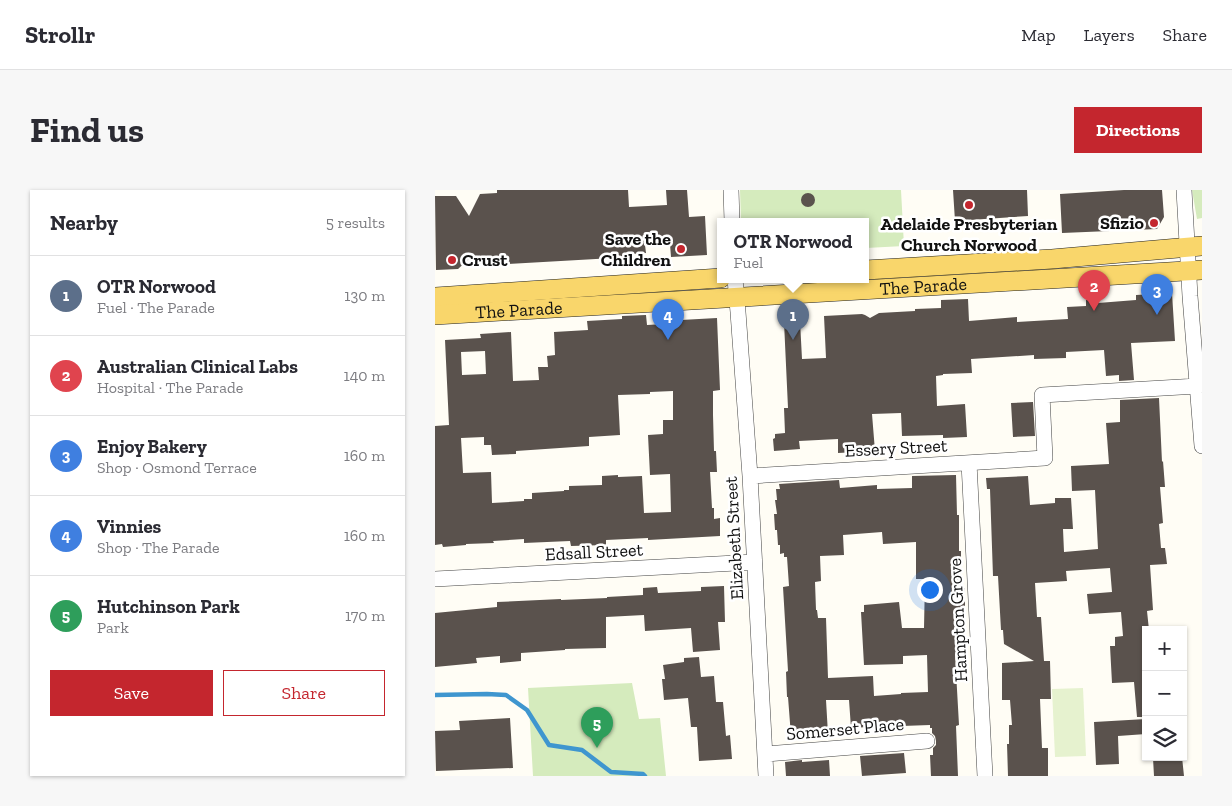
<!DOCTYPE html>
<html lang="en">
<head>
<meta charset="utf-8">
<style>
  :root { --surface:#fff; --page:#f7f7f7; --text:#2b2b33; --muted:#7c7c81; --line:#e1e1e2; --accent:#c4262e }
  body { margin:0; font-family:"Zilla Slab",serif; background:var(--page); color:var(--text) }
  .controls { position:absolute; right:15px; bottom:15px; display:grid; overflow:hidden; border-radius:0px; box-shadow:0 1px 4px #0004 }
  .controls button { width:45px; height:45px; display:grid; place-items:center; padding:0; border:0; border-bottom:1px solid var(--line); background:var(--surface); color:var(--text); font:25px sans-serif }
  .you { position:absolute; left:494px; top:399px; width:18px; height:18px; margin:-12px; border:4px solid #fff; border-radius:50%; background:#1a73e8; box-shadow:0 0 0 8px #1a73e833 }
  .badge { display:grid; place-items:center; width:32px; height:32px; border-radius:50%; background:var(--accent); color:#fff; font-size:16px; font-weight:700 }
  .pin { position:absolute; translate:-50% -41px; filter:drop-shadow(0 1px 2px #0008) }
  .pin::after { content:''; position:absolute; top:26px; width:18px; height:15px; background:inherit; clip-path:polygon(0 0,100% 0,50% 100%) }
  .popup { position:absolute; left:282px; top:28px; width:152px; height:65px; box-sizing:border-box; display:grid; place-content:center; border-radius:0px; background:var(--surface); filter:drop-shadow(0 1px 4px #0005); font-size:16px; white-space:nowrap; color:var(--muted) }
  .popup b { font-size:19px; color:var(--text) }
  .popup::after { content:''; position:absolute; left:50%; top:100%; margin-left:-10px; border:10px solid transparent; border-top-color:var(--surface) }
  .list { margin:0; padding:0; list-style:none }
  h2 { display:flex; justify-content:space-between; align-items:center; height:65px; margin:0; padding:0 20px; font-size:21px }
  h2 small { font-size:16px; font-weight:400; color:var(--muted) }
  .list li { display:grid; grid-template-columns:32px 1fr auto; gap:15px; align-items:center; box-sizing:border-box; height:80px; padding:0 20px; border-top:1px solid var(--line) }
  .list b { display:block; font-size:19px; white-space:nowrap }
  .list p { margin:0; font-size:16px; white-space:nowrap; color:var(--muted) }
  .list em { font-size:16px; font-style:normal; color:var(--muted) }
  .actions { display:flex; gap:10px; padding:15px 20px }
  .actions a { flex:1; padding:11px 0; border:1px solid var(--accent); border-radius:0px; text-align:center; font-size:18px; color:var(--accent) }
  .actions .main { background:var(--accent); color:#fff }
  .icon { flex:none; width:28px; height:28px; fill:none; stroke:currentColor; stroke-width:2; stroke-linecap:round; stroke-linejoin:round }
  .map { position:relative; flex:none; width:767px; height:586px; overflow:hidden; border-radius:0px }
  header { display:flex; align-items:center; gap:30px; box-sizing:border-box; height:70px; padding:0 25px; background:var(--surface); border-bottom:1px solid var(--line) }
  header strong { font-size:24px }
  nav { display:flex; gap:28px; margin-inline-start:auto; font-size:18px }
  .intro { display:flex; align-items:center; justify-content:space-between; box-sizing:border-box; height:120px; padding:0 30px }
  h1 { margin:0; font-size:35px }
  .button { padding:12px 22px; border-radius:0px; background:var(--accent); color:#fff; font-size:18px; font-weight:700 }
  main { display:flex; gap:30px; padding:0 30px }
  aside { flex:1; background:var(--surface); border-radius:0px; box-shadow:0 1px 4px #0004 }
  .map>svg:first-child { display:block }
  .green { fill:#d5ebbd }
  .pitch { fill:#e6f2cf }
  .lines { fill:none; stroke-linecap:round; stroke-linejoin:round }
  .stream { stroke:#3f96cf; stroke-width:4.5 }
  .building { fill:#5a524d; fill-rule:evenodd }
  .minor-casing { stroke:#444; stroke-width:16 }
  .major-casing { stroke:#222; stroke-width:20 }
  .minor { stroke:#fff; stroke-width:15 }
  .major { stroke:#f9d66b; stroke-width:19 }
  .poi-dot { fill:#c4262e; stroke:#fff; stroke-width:2 }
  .labels { text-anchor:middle; stroke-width:5; stroke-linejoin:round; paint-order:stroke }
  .poi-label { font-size:18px; font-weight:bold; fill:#111; stroke:#fff; text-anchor:end }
  .street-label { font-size:18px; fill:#111; stroke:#fff }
</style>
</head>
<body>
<header>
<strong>Strollr</strong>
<nav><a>Map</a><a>Layers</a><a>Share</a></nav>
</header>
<div class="intro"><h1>Find us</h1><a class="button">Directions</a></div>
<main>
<aside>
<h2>Nearby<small>5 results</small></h2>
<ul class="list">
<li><span class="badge" style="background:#5c6f8a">1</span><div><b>OTR Norwood</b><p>Fuel · The Parade</p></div><em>130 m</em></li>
<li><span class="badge" style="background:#e0444e">2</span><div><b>Australian Clinical Labs</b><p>Hospital · The Parade</p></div><em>140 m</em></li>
<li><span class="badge" style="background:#3f7fe0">3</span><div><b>Enjoy Bakery</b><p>Shop · Osmond Terrace</p></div><em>160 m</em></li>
<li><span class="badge" style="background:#3f7fe0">4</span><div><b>Vinnies</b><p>Shop · The Parade</p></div><em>160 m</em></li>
<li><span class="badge" style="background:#2e9e5b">5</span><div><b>Hutchinson Park</b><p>Park</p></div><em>170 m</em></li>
</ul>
<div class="actions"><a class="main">Save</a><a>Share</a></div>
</aside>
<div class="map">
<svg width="767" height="586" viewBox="0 0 767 586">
  <rect width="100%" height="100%" fill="#fffdf5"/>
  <!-- green -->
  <path class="green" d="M305,0H466L469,56L431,58L430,31H306Z
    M757,0H767V28L762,29Z
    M197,493L204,529L225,528L231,586H98L93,498Z"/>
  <!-- pitch -->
  <path class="pitch" d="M648,498L651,566L620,567L617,499Z"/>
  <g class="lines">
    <!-- stream -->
    <path class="stream" d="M0,505L52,504L71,505L92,520L114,555L147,560L176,582L208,584L210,586"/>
  </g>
  <!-- building -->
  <path class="building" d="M62,0H193L194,17L232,15L231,0H252L254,27L270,26L272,65L236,67L235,54L210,55L211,63L196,64V67L72,74V76L50,78L36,67L23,79L1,80L0,6H21L34,26L45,4L62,3Z
    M518,0H592L593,26L520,31Z
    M689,0H727L729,27L722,39L627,43L625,4Z
    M366 10a7 7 0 1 1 14 0a7 7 0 1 1-14 0Z
    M737,103L740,151L696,153L699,190L684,191V185L671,186L669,160L631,162V168L599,169V165L536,169L537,183L508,184V185L501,186L502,216L530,214L532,247L508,248V245L467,246L466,223L437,224L440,261L403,263V249L364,251L365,259L339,261L338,249L340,248V244L350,243L349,218H353L349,132L365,131L367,169L391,168L389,126L427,124L430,125L435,128L444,123L480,121V119L506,118V110L533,109L534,131L582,127V132L633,129L632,117L651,116V110H663V113L701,110V105Z
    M211,125L212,135L247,133L246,130L282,128L285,200L278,201V225L279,261H281L282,282H275L277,318H279V329L285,328V346L213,350V348L171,350V355L136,356L135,351L89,353V349L58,351L59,353L31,354V355L8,357L7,354L0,355V236L14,235L10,150L46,148L45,144L76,142L78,191L104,190L103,177H113L112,166L120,165L119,142L153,140L152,131L187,129V126ZM50,161L51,184L27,185L26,162ZM238,201V230H228V244L213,245L215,285L235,284L236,322L209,323L207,286L183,287V285L167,286V295L134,296V300H129V301L97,303V309H89V311L57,313L56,282L28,283L26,248L49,247V255H56L57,265L81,264V261L154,256V247L185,245L183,205L215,204V202Z
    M724,208L727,272L728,271L730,297H725L728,333L724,334L726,358H730L732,374L715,375L718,420L712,421L714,440H711V527H702L699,492L677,493L675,456H680V447L688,446L686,422L654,424L652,404L677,402L675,378L631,381L632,391L600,393L602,427H606L609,471H615L616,509H605L607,558H613V586H573L572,554H574V535H577L575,510H567V473L599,471L569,454L568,440H566L563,386H558L555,299H552L551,288L593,286L595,315L620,313V308H636L638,339H628L629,362L663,359L660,300L637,301L636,276L674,274L671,233L685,232V210Z
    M598,212L600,246L578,247L576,213Z
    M521,285L522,325H524V361H526V398H530V425H529L530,464H520L524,535L521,536L523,586H496L495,565H498V558L501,555V551L500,546L497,543V538H495V535L467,536V535L416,538L414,510H391L393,544L356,546L353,507H352L351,482L353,481L348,397L354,396L352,367H349V363L345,364V355H343L342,340H340L339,324H342L340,310H342L341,299H345L344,294L404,290L405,298L442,295V299L477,298V286ZM447,342L448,354L481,352V389H490L489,438H467L464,412L429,415V422H426L429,475L468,474V466L492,465L493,502L466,503V504L439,506L438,486L393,488L391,428H383L382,420H381L380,392L386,391L385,366L409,365L408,345Z
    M289,396L290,432H283L285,460L258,462L256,438L210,441L209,425L171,427V458L130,459V460L86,463V471L65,473V466L41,468L42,473L0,477V423L62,417V412L126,409V410L172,408V407L208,405V398L222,397L223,403L266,401V397Z
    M264,467L266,487L279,486L281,512H288L291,546L295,545L297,569L264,571L262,537H256L253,508L229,510L227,489H230L228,475L249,472V468Z
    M75,528L78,578L1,581L0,541L25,540L24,531Z
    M711,529V544L683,546L684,574L661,575L659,532Z
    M469,563L471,583L427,586L425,566Z
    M747,567L749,586H719L718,568Z
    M367,570V572L394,570L395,586H351L350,572Z"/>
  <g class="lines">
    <defs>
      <path id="minor" d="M296,0L297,31
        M749,0L755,106L767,256
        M300,89L303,122L315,286L331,586
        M534,273L550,586
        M315,286L610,268L607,205L763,196
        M0,389L320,372
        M331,564L492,551"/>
      <g id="major">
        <path d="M430,80L617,69L767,56"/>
        <path d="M0,107L286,88"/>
        <path id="s1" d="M0,125L767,80"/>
      </g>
    </defs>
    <!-- minor casing -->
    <use href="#minor" class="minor-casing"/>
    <!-- major casing -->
    <use href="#major" class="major-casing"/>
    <!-- minor -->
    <use href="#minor" class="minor"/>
    <!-- major -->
    <use href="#major" class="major"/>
  </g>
  <!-- markers -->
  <g class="poi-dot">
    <circle cx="534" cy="15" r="5"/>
    <circle cx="719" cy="33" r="5"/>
    <circle cx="246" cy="59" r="5"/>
    <circle cx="17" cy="70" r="5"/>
  </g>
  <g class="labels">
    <!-- poi labels -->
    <g class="poi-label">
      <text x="709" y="39">Sfizio</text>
      <text x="534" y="40" text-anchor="middle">Adelaide Presbyterian<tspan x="534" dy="21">Church Norwood</tspan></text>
      <text x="236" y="55">Save the<tspan x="236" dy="21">Children</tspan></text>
      <text x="27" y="76" text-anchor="start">Crust</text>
    </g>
    <!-- street labels -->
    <g class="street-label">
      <text dy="6" stroke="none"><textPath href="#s1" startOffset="489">The Parade</textPath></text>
      <text dy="6" stroke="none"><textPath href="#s1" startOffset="84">The Parade</textPath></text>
      <text transform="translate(461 258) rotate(-3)" y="6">Essery Street</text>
      <text transform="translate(299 348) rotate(-93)" y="6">Elizabeth Street</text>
      <text transform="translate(159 362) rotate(-3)" y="6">Edsall Street</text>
      <text transform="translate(523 430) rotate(-93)" y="6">Hampton Grove</text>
      <text transform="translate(410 539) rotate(-5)" y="6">Somerset Place</text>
    </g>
  </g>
</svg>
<div class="controls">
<button>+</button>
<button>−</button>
<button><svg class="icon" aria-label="layers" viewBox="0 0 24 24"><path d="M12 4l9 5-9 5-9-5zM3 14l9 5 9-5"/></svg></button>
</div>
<div class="you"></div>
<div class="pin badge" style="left:358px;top:150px;background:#5c6f8a">1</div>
<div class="popup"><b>OTR Norwood</b>Fuel</div>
<div class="pin badge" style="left:659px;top:121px;background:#e0444e">2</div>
<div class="pin badge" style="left:722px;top:125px;background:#3f7fe0">3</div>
<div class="pin badge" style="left:233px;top:150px;background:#3f7fe0">4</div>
<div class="pin badge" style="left:162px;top:558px;background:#2e9e5b">5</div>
</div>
</main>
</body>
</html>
